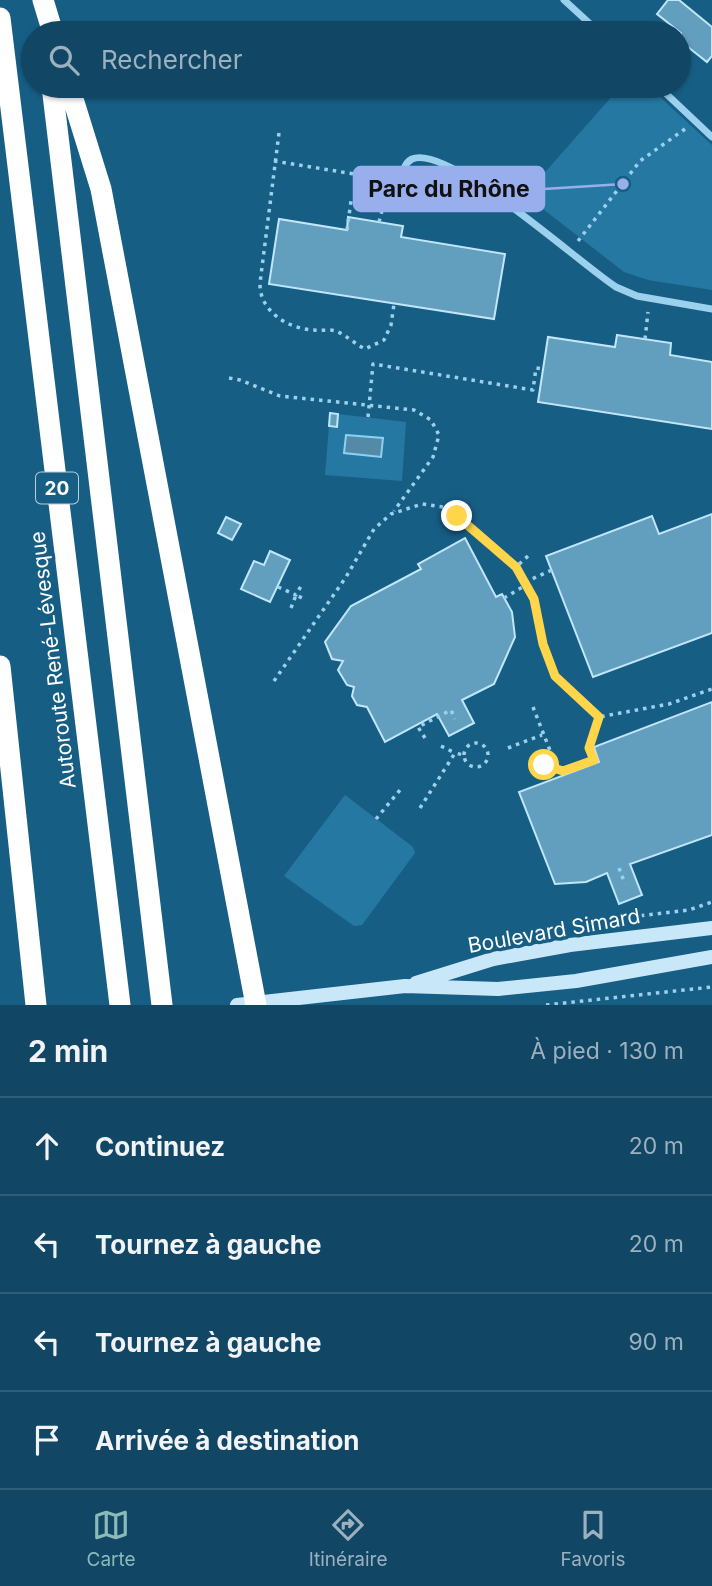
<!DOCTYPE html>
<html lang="fr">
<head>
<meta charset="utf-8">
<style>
  :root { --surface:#114664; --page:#1e506d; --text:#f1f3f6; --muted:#9cb1bf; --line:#305e78; --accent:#8bbbb9 }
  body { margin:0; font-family:Inter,sans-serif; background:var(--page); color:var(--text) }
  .stop { position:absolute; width:21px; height:21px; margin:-16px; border:5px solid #ffd54a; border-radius:50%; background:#fff }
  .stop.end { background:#ffd54a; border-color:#fff; box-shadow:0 2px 7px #0008 }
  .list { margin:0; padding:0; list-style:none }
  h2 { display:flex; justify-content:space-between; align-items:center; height:91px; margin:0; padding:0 28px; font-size:30px }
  h2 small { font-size:23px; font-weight:400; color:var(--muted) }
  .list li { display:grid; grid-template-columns:46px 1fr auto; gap:21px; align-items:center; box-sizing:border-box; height:98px; padding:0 28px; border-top:2px solid var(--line) }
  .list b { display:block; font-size:26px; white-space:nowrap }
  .list em { font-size:23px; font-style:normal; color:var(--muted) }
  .icon { flex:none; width:38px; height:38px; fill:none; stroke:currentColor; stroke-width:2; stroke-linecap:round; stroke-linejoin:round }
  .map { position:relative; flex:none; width:712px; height:1005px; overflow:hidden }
  .search { position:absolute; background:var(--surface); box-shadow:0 2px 5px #0004; left:21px; right:21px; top:21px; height:77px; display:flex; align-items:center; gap:18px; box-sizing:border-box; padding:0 24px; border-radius:38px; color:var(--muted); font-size:26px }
  .sheet { height:483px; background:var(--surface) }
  nav { display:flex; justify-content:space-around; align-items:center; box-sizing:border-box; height:98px; border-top:2px solid var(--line); background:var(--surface); font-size:19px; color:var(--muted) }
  nav a { display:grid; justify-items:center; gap:4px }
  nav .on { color:var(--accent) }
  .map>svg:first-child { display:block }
  .green { fill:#2578a2 }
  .water { fill:#558aa7; stroke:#8dd0f0; stroke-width:2 }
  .building { fill:#629ebd; stroke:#c1e6fa; stroke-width:2 }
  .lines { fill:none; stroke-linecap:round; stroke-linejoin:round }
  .path { stroke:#9bd1ed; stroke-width:3.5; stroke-dasharray:3.5 5; stroke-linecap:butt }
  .street { stroke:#9bd1ed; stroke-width:7 }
  .secondary { stroke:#c8e8f9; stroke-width:14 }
  .highway { stroke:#fff; stroke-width:21 }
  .route { stroke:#ffd54a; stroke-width:9 }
  .labels { text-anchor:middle; stroke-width:7; stroke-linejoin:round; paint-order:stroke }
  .shield { fill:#175e85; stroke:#b9cfda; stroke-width:2 }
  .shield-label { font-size:19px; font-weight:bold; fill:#fff }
  .street-label { font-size:21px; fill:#fff; stroke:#175e85 }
  .leader { fill:none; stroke:#99afed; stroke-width:2.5 }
  .callout-dot { fill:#99afed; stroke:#175e85; stroke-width:2.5 }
  .callout { fill:#99afed; stroke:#99afed; stroke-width:2.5 }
  .callout-label { font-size:23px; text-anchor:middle; font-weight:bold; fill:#111 }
</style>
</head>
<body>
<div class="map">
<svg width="712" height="1005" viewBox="0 0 712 1005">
  <rect width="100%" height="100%" fill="#175e85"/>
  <!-- green -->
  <path class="green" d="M621,86H648L712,145V290L648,280L624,272L525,195Z
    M330,413L406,422L402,481L325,475Z
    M345,795L413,847L415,853L362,925L354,926L284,876Z"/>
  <!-- water -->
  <path class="water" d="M346,435L383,438L381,457L344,453Z"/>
  <!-- building -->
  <path class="building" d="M668,0H679L712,27V56L707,62L679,40L681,33L657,14Z
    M348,217L403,226L401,237L505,254L494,319L269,284L279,219L347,230Z
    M617,335L671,343L670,355L712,362V429L538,402L548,337L615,347Z
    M330,413L338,414L337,427L329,426Z
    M712,514V633L593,677L546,556L652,516L659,534Z
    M226,517L241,524L232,540L218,533Z
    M465,538L496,597L502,594L512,612L515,637L494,684L462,700L474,723L449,736L437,714L385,742L367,707L357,705L352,696L354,687L347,685L338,670L343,661L332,659L325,642L351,606L421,569L418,564Z
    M270,551L290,560L270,602L241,589L254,561L264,565Z
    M712,702V835L630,864L642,895L619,904L607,873L586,882L555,884L519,792L599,762L594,747Z"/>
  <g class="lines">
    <!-- path -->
    <path class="path" d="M279,133L260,283C259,311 288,329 314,330C321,331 329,329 336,331C346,335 355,344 365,349L384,340L391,325L394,304
      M274,161L385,179
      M379,222L384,203
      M347,230L351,201L381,207
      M578,241L640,161L685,129
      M645,339L648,312
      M229,378L240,380L280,396L414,410L431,420L439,435L433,457L394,511
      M368,417L373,364L533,390L536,368L543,369
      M528,556L516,567L534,599L543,644L555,676L599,717
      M525,582L552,570
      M278,587L296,595L301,586
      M504,598L526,585
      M291,608L296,595L306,600
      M274,681L346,577L374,529L391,514L422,504L443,507L516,567
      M533,707L551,753L541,757L544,764L563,771L594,760
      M425,738L418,727L451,710L455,719
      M464 755a12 12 0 1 1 24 0a12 12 0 1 1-24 0Z
      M441,746L455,753
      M508,748L542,735
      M595,763L589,748L599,717L669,704L712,689
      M420,808L455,753L464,755
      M376,819L400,790
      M619,868L625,884
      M600,924L605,920L689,910L712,902
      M546,1005L712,987"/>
    <!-- street -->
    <path class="street" d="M564,0L600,33
      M658,86L712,137
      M473,183C452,194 435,207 410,200L401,188C402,178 402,164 412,159C448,143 580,264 616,287L637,296L712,309"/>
    <!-- secondary -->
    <path class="secondary" d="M416,983L493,959L570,945L712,928
      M237,1005L405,986L498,989L576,981L712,957"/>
    <!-- highway -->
    <path class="highway" d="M43,0L53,33
      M0,18L120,1005
      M52,86L162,1005
      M69,86L101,189L256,1005
      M0,666L36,1005"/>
  </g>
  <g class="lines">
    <!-- route -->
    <path class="route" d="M457,516L516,567L534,599L543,644L555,676L599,717L589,748L594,760L563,771L544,765"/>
  </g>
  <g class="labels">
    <!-- shield labels -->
    <rect class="shield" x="36" y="472.5" width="42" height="31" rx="5"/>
    <g class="shield-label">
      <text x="57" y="495">20</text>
    </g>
    <!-- street labels -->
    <g class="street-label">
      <text transform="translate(53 660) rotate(-97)" y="7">Autoroute René-Lévesque</text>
      <text transform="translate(554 931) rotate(-10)" y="7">Boulevard Simard</text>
    </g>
  </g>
  <!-- callouts -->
  <path class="leader" d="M623 184L544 189"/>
  <circle class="callout-dot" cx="623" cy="184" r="7"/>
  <rect class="callout" x="354" y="167" width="190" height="44" rx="7"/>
  <g class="callout-label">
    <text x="449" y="197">Parc du Rhône</text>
  </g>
</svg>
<div class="stop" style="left:544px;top:765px"></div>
<div class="stop end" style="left:457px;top:516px"></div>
<div class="search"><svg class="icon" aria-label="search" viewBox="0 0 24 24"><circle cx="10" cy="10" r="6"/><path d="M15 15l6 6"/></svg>Rechercher</div>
</div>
<section class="sheet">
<h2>2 min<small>À pied · 130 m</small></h2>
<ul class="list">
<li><svg class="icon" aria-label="ahead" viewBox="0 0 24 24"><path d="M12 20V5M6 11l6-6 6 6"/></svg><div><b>Continuez</b></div><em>20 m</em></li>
<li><svg class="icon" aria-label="left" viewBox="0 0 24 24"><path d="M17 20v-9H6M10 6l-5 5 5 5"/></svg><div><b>Tournez à gauche</b></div><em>20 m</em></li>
<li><svg class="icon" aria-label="left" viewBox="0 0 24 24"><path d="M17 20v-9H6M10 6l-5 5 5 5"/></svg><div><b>Tournez à gauche</b></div><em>90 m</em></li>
<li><svg class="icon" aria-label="arrive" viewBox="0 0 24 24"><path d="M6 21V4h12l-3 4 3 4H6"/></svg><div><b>Arrivée à destination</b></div></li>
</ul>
</section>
<nav>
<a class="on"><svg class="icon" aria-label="map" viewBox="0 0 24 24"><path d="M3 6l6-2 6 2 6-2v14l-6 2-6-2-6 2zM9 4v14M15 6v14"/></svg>Carte</a>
<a><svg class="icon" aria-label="directions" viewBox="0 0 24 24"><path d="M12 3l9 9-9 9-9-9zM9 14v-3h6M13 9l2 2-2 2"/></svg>Itinéraire</a>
<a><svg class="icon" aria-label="saved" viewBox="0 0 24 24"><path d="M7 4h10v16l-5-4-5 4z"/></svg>Favoris</a>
</nav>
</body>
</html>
